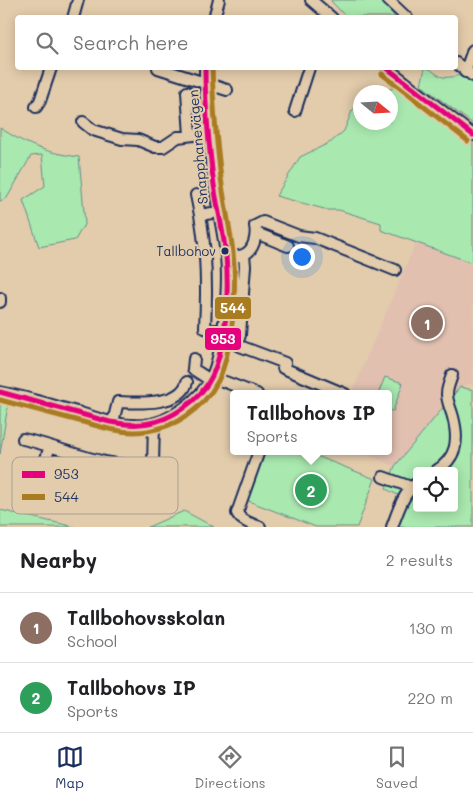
<!DOCTYPE html>
<html lang="en">
<head>
<meta charset="utf-8">
<style>
  :root { --surface:#fff; --page:#f6f6f6; --text:#202124; --muted:#757577; --line:#e0e0e0; --accent:#1b2f5e }
  body { margin:0; font-family:Mali,sans-serif; background:var(--page); color:var(--text) }
  .controls { position:absolute; right:15px; bottom:15px; display:grid; overflow:hidden; border-radius:5px; box-shadow:0 2px 12px #0003 }
  .controls button { width:45px; height:45px; display:grid; place-items:center; padding:0; border:0; border-bottom:1px solid var(--line); background:var(--surface); color:var(--text); font:25px sans-serif }
  .compass { position:absolute; left:353px; top:85px; width:45px; height:45px; border-radius:50%; background:var(--surface); box-shadow:0 2px 12px #0003; rotate:108deg }
  .you { position:absolute; left:301px; top:256px; width:18px; height:18px; margin:-12px; border:4px solid #fff; border-radius:50%; background:#1a73e8; box-shadow:0 0 0 8px #1a73e833 }
  .badge { display:grid; place-items:center; width:32px; height:32px; border-radius:50%; background:var(--accent); color:#fff; font-size:16px; font-weight:700 }
  .pin { position:absolute; translate:-50% -50%; border:2px solid #fff; box-shadow:0 1px 5px #0006 }
  .popup { position:absolute; left:230px; top:390px; width:162px; height:65px; box-sizing:border-box; display:grid; place-content:center; border-radius:5px; background:var(--surface); filter:drop-shadow(0 1px 4px #0005); font-size:16px; white-space:nowrap; color:var(--muted) }
  .popup b { font-size:19px; color:var(--text) }
  .popup::after { content:''; position:absolute; left:50%; top:100%; margin-left:-10px; border:10px solid transparent; border-top-color:var(--surface) }
  .list { margin:0; padding:0; list-style:none }
  h2 { display:flex; justify-content:space-between; align-items:center; height:65px; margin:0; padding:0 20px; font-size:21px }
  h2 small { font-size:16px; font-weight:400; color:var(--muted) }
  .list li { display:grid; grid-template-columns:32px 1fr auto; gap:15px; align-items:center; box-sizing:border-box; height:70px; padding:0 20px; border-top:1px solid var(--line) }
  .list b { display:block; font-size:19px; white-space:nowrap }
  .list p { margin:0; font-size:16px; white-space:nowrap; color:var(--muted) }
  .list em { font-size:16px; font-style:normal; color:var(--muted) }
  .icon { flex:none; width:28px; height:28px; fill:none; stroke:currentColor; stroke-width:2; stroke-linecap:round; stroke-linejoin:round }
  .map { position:relative; flex:none; width:473px; height:527px; overflow:hidden }
  .search { position:absolute; background:var(--surface); box-shadow:0 2px 12px #0003; left:15px; right:15px; top:15px; height:55px; display:flex; align-items:center; gap:12px; box-sizing:border-box; padding:0 18px; border-radius:5px; color:var(--muted); font-size:19px }
  .sheet { height:205px; background:var(--surface) }
  nav { display:flex; justify-content:space-around; align-items:center; box-sizing:border-box; height:70px; border-top:1px solid var(--line); background:var(--surface); font-size:14px; color:var(--muted) }
  nav a { display:grid; justify-items:center; gap:2px }
  nav .on { color:var(--accent) }
  .map>svg:first-child { display:block }
  .built { fill:#e1c0b0 }
  .green { fill:#a9e8af; stroke:#628c86; fill-rule:evenodd }
  .lines { fill:none; stroke-linecap:round; stroke-linejoin:round }
  .minor-casing { stroke:#1b2f5e; stroke-width:14 }
  .minor { stroke:#e3ccac; stroke-width:10 }
  .bus-1-casing { stroke:#e3ccac; stroke-width:9 }
  .bus-2-casing { stroke:#e3ccac; stroke-width:9 }
  .bus-1 { stroke:#e5007d; stroke-width:5 }
  .bus-2 { stroke:#aa7c21; stroke-width:5 }
  .bus-dot { fill:#1b2f5e; stroke:#e3ccac; stroke-width:2 }
  .labels { text-anchor:middle; stroke-width:4; stroke-linejoin:round; paint-order:stroke }
  .bus-label { font-size:13px; fill:#1b2f5e; stroke:#e3ccac; text-anchor:end }
  .street-label { font-size:14px; fill:#1b2f5e; stroke:#e3ccac }
  .key { fill:#e3ccac; stroke:#a79d95; stroke-width:1 }
  .key-label { font-size:14px; fill:#1b2f5e }
  .line-badge { stroke:#e3ccac; stroke-width:2 }
  .badge-label { font-size:14px; text-anchor:middle; font-weight:bold; fill:#fff }
</style>
</head>
<body>
<div class="map">
<svg width="473" height="527" viewBox="0 0 473 527">
  <rect width="100%" height="100%" fill="#e3ccac"/>
  <filter id="ink" filterUnits="userSpaceOnUse"><feTurbulence type="fractalNoise" baseFrequency=".02" numOctaves="2"/><feDisplacementMap in="SourceGraphic" scale="10" xChannelSelector="R" yChannelSelector="G"/><feConvolveMatrix kernelMatrix="1 2 1 2 8 2 1 2 1" color-interpolation-filters="sRGB"/></filter>
  <g filter="url(#ink)">
    <!-- built -->
    <path class="built" d="M416,242L473,263V383L460,387L395,466L356,451H388V394H351Z"/>
    <!-- green -->
    <path class="green" d="M332,0H380L395,17H346L331,1Z
      M425,68C431,68 434,73 440,76C447,79 454,76 461,75L473,82V124L421,85Z
      M399,86L473,142V263L381,230V223L339,210H328L276,196L300,157L331,142L344,131L352,111L360,102V122H390V92H381Z
      M0,128C27,145 46,153 79,157L85,223L75,240L39,247L23,200L45,186L42,155L31,156L7,198L0,201Z
      M385,377L403,383L393,411L389,410L388,394H378Z
      M460,387L473,390V527H385L398,495L386,489L395,466ZM417,471H454V508H417Z
      M0,398L9,399L0,454Z
      M265,451H304L375,479L357,527H316L246,500Z
      M0,510L75,527H0Z
      M184,511L214,527H148Z"/>
    <g class="lines">
      <defs>
        <path id="minor" d="M311,0L332,18
          M388,0L407,18
          M73,18L78,0
          M214,18L219,0
          M456,63L473,76
          M158,68L227,90
          M387,68L473,135
          M465,72L473,50
          M187,92L190,135
          M36,107L40,101L51,68
          M295,111L309,68
          M83,122L93,130L122,139L138,140L155,147H163L178,137L209,133
          M196,195L200,215L218,212
          M200,215C207,253 207,290 205,328L222,331
          M256,233L288,246
          M244,255L245,266L240,335L237,345L285,363L283,368L345,394
          M226,257C231,256 239,257 243,255C254,251 257,236 255,226L263,222L299,236L315,238L395,270
          M0,298V302
          M194,359L193,369L210,380
          M212,377L257,394
          M0,392C26,397 51,405 77,412C99,419 121,427 144,425C169,423 202,399 212,376C224,349 229,285 226,256C223,227 215,199 212,170C208,136 205,101 205,68
          M113,422L118,402C137,403 181,406 187,382
          M23,439C65,448 110,471 153,465L154,423
          M50,446L40,477L79,489L132,470L136,467L139,470L144,484
          M259,451L237,513C241,521 251,524 260,527
          M436,471C457,458 459,440 453,417C451,409 447,402 447,394C447,388 450,382 452,375
          M383,477L411,487
          M392,527C398,511 403,493 417,483"/>
      </defs>
      <!-- minor casing -->
      <use href="#minor" class="minor-casing"/>
      <!-- minor -->
      <use href="#minor" class="minor"/>
      <defs>
        <path id="bus-1" d="M387,68L473,135
          M0,392L110,422C137,427 159,425 182,409C194,401 206,389 212,376C227,343 229,291 226,256C223,227 215,199 212,170C208,136 205,102 205,68"/>
        <path id="bus-2" d="M382,74L468,141
          M0,400L109,429C137,435 160,432 185,417C198,408 211,395 218,381C233,350 237,287 233,253C230,225 223,198 220,170C216,136 213,102 212,68"/>
      </defs>
      <!-- bus-1 casing -->
      <use href="#bus-1" class="bus-1-casing"/>
      <!-- bus-2 casing -->
      <use href="#bus-2" class="bus-2-casing"/>
      <!-- bus-1 -->
      <use href="#bus-1" class="bus-1"/>
      <!-- bus-2 -->
      <use href="#bus-2" class="bus-2"/>
    </g>
  </g>
  <!-- markers -->
  <circle class="bus-dot" cx="225" cy="251" r="4.5"/>
  <g class="labels">
    <!-- bus labels -->
    <g class="bus-label">
      <text x="216" y="256">Tallbohov</text>
    </g>
    <!-- street labels -->
    <g class="street-label">
      <text transform="translate(198 147) rotate(-95)" y="5">Snapphanevägen</text>
    </g>
  </g>
  <!-- legend -->
  <rect x="12" y="457" width="166" height="57" rx="8" class="key"/>
  <rect x="22" y="471" width="23" height="7" fill="#e5007d"/>
  <rect x="22" y="494" width="23" height="6" fill="#aa7c21"/>
  <g class="key-label">
    <text x="54" y="479">953</text>
    <text x="54" y="502">544</text>
  </g>
  <g class="line-badge">
    <rect x="214" y="296" width="38" height="24" rx="5" fill="#aa7c21"/>
    <rect x="204" y="327" width="38" height="24" rx="5" fill="#e5007d"/>
  </g>
  <g class="badge-label">
    <text x="233" y="313">544</text>
    <text x="223" y="344">953</text>
  </g>
</svg>
<div class="controls">
<button><svg class="icon" aria-label="locate" viewBox="0 0 24 24"><circle cx="12" cy="12" r="6"/><path d="M12 2v4M12 18v4M2 12h4M18 12h4"/></svg></button>
</div>
<svg class="compass" viewBox="-18 -18 36 36"><path d="M0-13l5 13h-10z" fill="#e53935"/><path d="M0 13l5-13h-10z" fill="#757577"/></svg>
<div class="you"></div>
<div class="pin badge" style="left:427px;top:323px;background:#8d6e63">1</div>
<div class="pin badge" style="left:311px;top:490px;background:#2e9e5b">2</div>
<div class="popup"><b>Tallbohovs IP</b>Sports</div>
<div class="search"><svg class="icon" aria-label="search" viewBox="0 0 24 24"><circle cx="10" cy="10" r="6"/><path d="M15 15l6 6"/></svg>Search here</div>
</div>
<section class="sheet">
<h2>Nearby<small>2 results</small></h2>
<ul class="list">
<li><span class="badge" style="background:#8d6e63">1</span><div><b>Tallbohovsskolan</b><p>School</p></div><em>130 m</em></li>
<li><span class="badge" style="background:#2e9e5b">2</span><div><b>Tallbohovs IP</b><p>Sports</p></div><em>220 m</em></li>
</ul>
</section>
<nav>
<a class="on"><svg class="icon" aria-label="map" viewBox="0 0 24 24"><path d="M3 6l6-2 6 2 6-2v14l-6 2-6-2-6 2zM9 4v14M15 6v14"/></svg>Map</a>
<a><svg class="icon" aria-label="directions" viewBox="0 0 24 24"><path d="M12 3l9 9-9 9-9-9zM9 14v-3h6M13 9l2 2-2 2"/></svg>Directions</a>
<a><svg class="icon" aria-label="saved" viewBox="0 0 24 24"><path d="M7 4h10v16l-5-4-5 4z"/></svg>Saved</a>
</nav>
</body>
</html>
